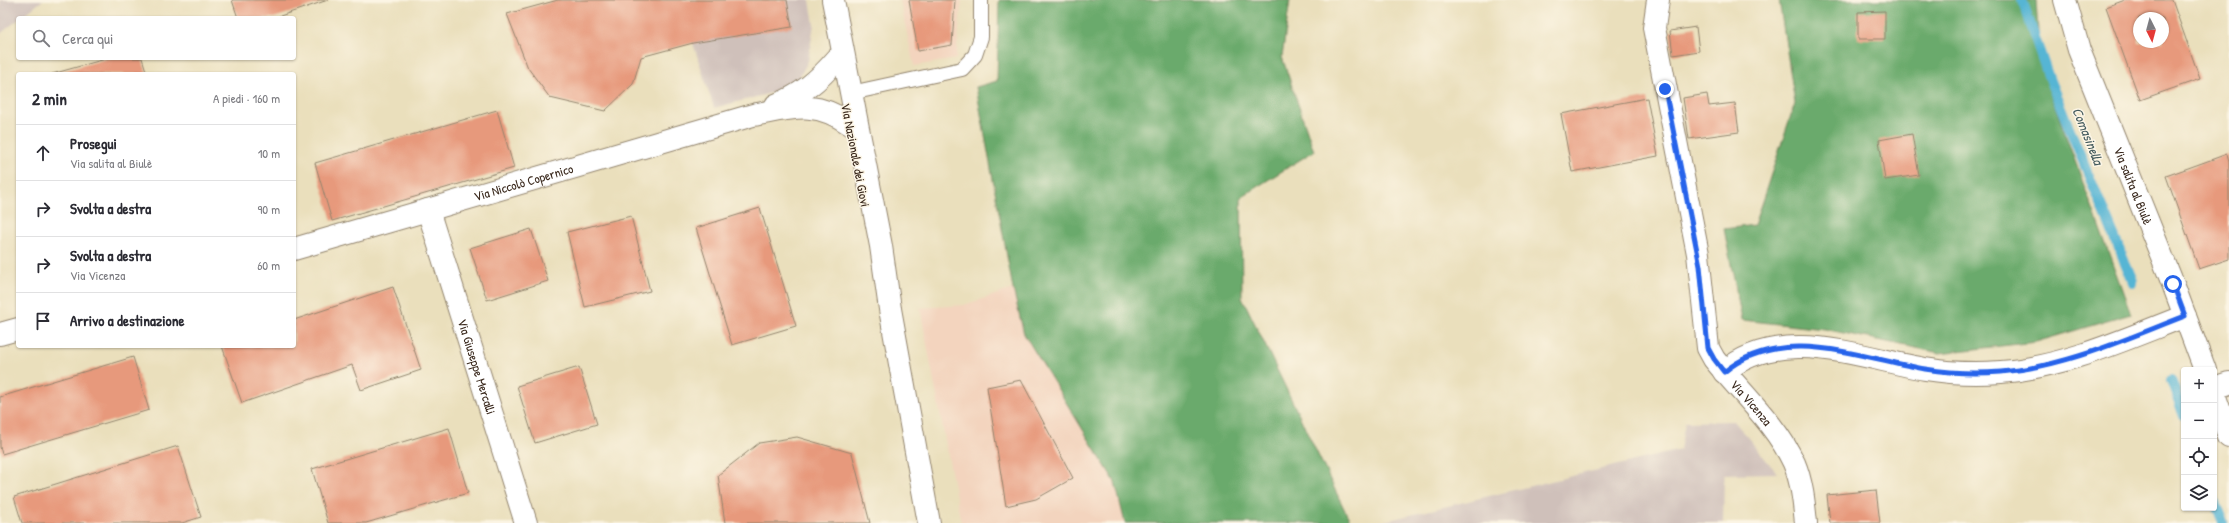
<!DOCTYPE html>
<html lang="it">
<head>
<meta charset="utf-8">
<style>
  :root { --surface:#fff; --page:#f2f2f3; --text:#2b2b33; --muted:#7c7c81; --line:#e1e1e2 }
  body { margin:0; font-family:"Patrick Hand",sans-serif; background:var(--page); color:var(--text) }
  .controls { position:absolute; right:12px; bottom:12px; display:grid; overflow:hidden; border-radius:4px; box-shadow:0 1px 3px #0004 }
  .controls button { width:36px; height:36px; display:grid; place-items:center; padding:0; border:0; border-bottom:1px solid var(--line); background:var(--surface); color:var(--text); font:20px sans-serif }
  .compass { position:absolute; left:2133px; top:12px; width:36px; height:36px; border-radius:50%; background:var(--surface); box-shadow:0 1px 3px #0004; rotate:174deg }
  .stop { position:absolute; width:12px; height:12px; margin:-9px; border:3px solid #2563eb; border-radius:50%; background:#fff }
  .stop.end { background:#2563eb; border-color:#fff; box-shadow:0 1px 4px #0008 }
  .list { margin:0; padding:0; list-style:none }
  h2 { display:flex; justify-content:space-between; align-items:center; height:52px; margin:0; padding:0 16px; font-size:17px }
  h2 small { font-size:13px; font-weight:400; color:var(--muted) }
  .list li { display:grid; grid-template-columns:26px 1fr auto; gap:12px; align-items:center; box-sizing:border-box; height:56px; padding:0 16px; border-top:1px solid var(--line) }
  .list b { display:block; font-size:15px; white-space:nowrap }
  .list p { margin:0; font-size:13px; white-space:nowrap; color:var(--muted) }
  .list em { font-size:13px; font-style:normal; color:var(--muted) }
  .icon { flex:none; width:22px; height:22px; fill:none; stroke:currentColor; stroke-width:2; stroke-linecap:round; stroke-linejoin:round }
  .map { position:relative; flex:none; width:2229px; height:523px; overflow:hidden }
  .search { position:absolute; background:var(--surface); box-shadow:0 1px 3px #0004; left:16px; top:16px; width:280px; height:44px; display:flex; align-items:center; gap:10px; box-sizing:border-box; padding:0 14px; border-radius:4px; color:var(--muted); font-size:15px }
  .panel { position:absolute; background:var(--surface); box-shadow:0 1px 3px #0004; left:16px; top:72px; width:280px; height:276px; border-radius:4px }
  .map>svg:first-child { display:block }
  .built { fill:#f3d4be }
  .industrial { fill:#cfc0ba }
  .forest { fill:#6baa6c; stroke:#536a45 }
  .lines { fill:none; stroke-linecap:round; stroke-linejoin:round }
  .stream { stroke:#56b5d4; stroke-width:10 }
  .building { fill:#e7997b; fill-rule:evenodd }
  .service-casing { stroke:#92846d; stroke-width:16 }
  .minor-casing { stroke:#92846d; stroke-width:24 }
  .tertiary-casing { stroke:#92846d; stroke-width:24 }
  .secondary-casing { stroke:#92846d; stroke-width:24 }
  .service { stroke:#fff; stroke-width:14 }
  .minor { stroke:#fff; stroke-width:22 }
  .tertiary { stroke:#fff; stroke-width:22 }
  .secondary { stroke:#fff; stroke-width:22 }
  .route { stroke:#2563eb; stroke-width:5 }
  .labels { text-anchor:middle; stroke-width:3; stroke-linejoin:round; paint-order:stroke }
  .street-label { font-size:13px; fill:#3b2a1e; stroke:#fcf5e5 }
  .water-label { font-size:14px; font-style:italic; fill:#445b5e; stroke:#fcf5e5 }
</style>
</head>
<body>
<div class="map">
<svg width="2229" height="523" viewBox="0 0 2229 523">
  <rect width="100%" height="100%" fill="#fcf5e5"/>
  <filter id="ink" filterUnits="userSpaceOnUse"><feTurbulence type="fractalNoise" baseFrequency=".025" numOctaves="2"/><feDisplacementMap in="SourceGraphic" scale="8" xChannelSelector="R" yChannelSelector="G"/><feConvolveMatrix kernelMatrix="1 2 1 2 8 2 1 2 1" color-interpolation-filters="sRGB"/></filter>
  <filter id="wash" filterUnits="userSpaceOnUse"><feTurbulence type="fractalNoise" baseFrequency=".012" numOctaves="4" result="noise"/><feDisplacementMap in="SourceGraphic" scale="16" xChannelSelector="R" yChannelSelector="G"/><feGaussianBlur stdDeviation="0.9" result="paint"/><feColorMatrix in="noise" values="0 0 0 0 0 0 0 0 0 0 0 0 0 0 0 0 0 1.4 0 .05"/><feComposite in="paint" operator="in"/></filter>
  <g filter="url(#wash)">
    <rect width="100%" height="100%" fill="#eadfbc"/>
    <!-- built -->
    <path class="built" d="M900,0H962L956,59L914,66Z
      M1013,289L1024,334L1115,482L1125,523H961L920,308L964,305Z"/>
    <!-- industrial -->
    <path class="industrial" d="M0,0H43L0,34Z
      M679,0H810L814,24L808,61L794,87L714,108Z
      M1734,421L1777,473L1724,474L1723,523H1377L1680,450L1685,422Z"/>
    <!-- forest -->
    <path class="forest" d="M999,0H1290L1282,57L1314,151L1241,197L1242,297L1351,523H1125L1115,482L1024,334L1013,289L976,87L997,81Z
      M1779,0H2036L2040,65L2131,314L2036,342L1940,353L1824,329L1742,320L1724,229L1754,225L1795,103Z"/>
    <g class="lines">
      <!-- stream -->
      <path class="stream" d="M2022,0L2050,81L2133,282
        M2171,380L2184,416
        M2214,499L2223,523"/>
    </g>
    <g id="blocks">
      <!-- building -->
      <path class="building" d="M232,0H328L274,18H238Z
        M558,0H787L792,27L693,43L641,57L633,84L605,111L550,98L528,68L507,14Z
        M909,0H955L952,45L918,51Z
        M2125,0H2172L2200,79L2140,100L2106,7ZM2139,18H2163V42H2139Z
        M1885,11V39H1858V12Z
        M1696,27L1699,51L1673,55L1670,31Z
        M109,58H142L147,74H52Z
        M1707,94L1709,106L1735,103L1739,132L1689,139L1683,98Z
        M1647,98L1658,156L1572,172L1561,114Z
        M497,110L514,168L332,221L315,163Z
        M1912,134L1919,175L1885,180L1879,140Z
        M2227,154L2229,161V259L2199,269L2166,176Z
        M760,208L796,326L732,345L696,228Z
        M631,216L650,291L585,307L567,232Z
        M531,229L548,281L487,300L470,248Z
        M393,287L421,370L361,390L352,365L242,403L222,346H294V320Z
        M133,357L149,410L2,454L0,447V397Z
        M579,367L597,424L535,443L517,386Z
        M1021,380L1073,478L1036,499L1006,506L987,387Z
        M449,428L468,493L366,523H328L312,469Z
        M797,437L852,453L870,523H725L718,475L759,443Z
        M178,446L201,517L182,523H22L14,497Z
        M1876,490L1880,523H1830L1827,495Z"/>
    </g>
  </g>
  <g filter="url(#ink)">
    <use href="#blocks" fill-opacity="0" stroke="#92846d" stroke-width="1"/>
    <g class="lines">
      <defs>
        <path id="service" d="M851,93L962,69L975,55L981,37V0"/>
        <g id="minor">
          <path id="s1" d="M1658,0L1654,28L1698,254L1708,348L1714,359C1741,393 1776,424 1794,463C1802,482 1804,503 1806,523"/>
          <path d="M776,105C801,95 819,80 837,59"/>
          <path id="s2" d="M428,210L526,523"/>
          <path id="s3" d="M294,249L753,115C792,108 815,99 850,124"/>
          <path d="M0,334L18,329"/>
          <path d="M1724,372C1781,324 1861,358 1925,369C1950,373 1976,374 2001,372C2065,367 2125,339 2185,316"/>
          <path d="M2214,388L2229,383"/>
        </g>
        <g id="tertiary">
          <path id="s4" d="M2065,0L2079,50L2173,284L2205,370"/>
          <path d="M2214,394L2229,437"/>
        </g>
        <path id="secondary" d="M833,0L881,246L890,309L929,523"/>
      </defs>
      <!-- service casing -->
      <use href="#service" class="service-casing"/>
      <!-- minor casing -->
      <use href="#minor" class="minor-casing"/>
      <!-- tertiary casing -->
      <use href="#tertiary" class="tertiary-casing"/>
      <!-- secondary casing -->
      <use href="#secondary" class="secondary-casing"/>
      <!-- service -->
      <use href="#service" class="service"/>
      <!-- minor -->
      <use href="#minor" class="minor"/>
      <!-- tertiary -->
      <use href="#tertiary" class="tertiary"/>
      <!-- secondary -->
      <use href="#secondary" class="secondary"/>
    </g>
  </g>
  <g class="lines" filter="url(#ink)">
    <!-- route -->
    <path class="route" d="M1665,89L1700,266L1708,348L1714,359L1724,372C1781,324 1861,358 1925,369C1950,373 1975,374 2001,372C2065,367 2125,339 2185,316L2173,284"/>
  </g>
  <g class="labels">
    <!-- street labels -->
    <g class="street-label">
      <text transform="translate(856 155) rotate(79)" y="5">Via Nazionale dei Giovi</text>
      <text dy="5" stroke="none"><textPath href="#s3" startOffset="239">Via Niccolò Copernico</textPath></text>
      <text dy="5" stroke="none"><textPath href="#s4" startOffset="198">Via salita al Biulè</textPath></text>
      <text dy="5" stroke="none"><textPath href="#s2" startOffset="164">Via Giuseppe Mercalli</textPath></text>
      <text dy="5" stroke="none"><textPath href="#s1" startOffset="423">Via Vicenza</textPath></text>
    </g>
    <!-- water labels -->
    <g class="water-label">
      <text transform="translate(2088 136) rotate(68)" y="5">Comasinella</text>
    </g>
  </g>
</svg>
<div class="controls">
<button>+</button>
<button>−</button>
<button><svg class="icon" aria-label="locate" viewBox="0 0 24 24"><circle cx="12" cy="12" r="6"/><path d="M12 2v4M12 18v4M2 12h4M18 12h4"/></svg></button>
<button><svg class="icon" aria-label="layers" viewBox="0 0 24 24"><path d="M12 4l9 5-9 5-9-5zM3 14l9 5 9-5"/></svg></button>
</div>
<svg class="compass" viewBox="-18 -18 36 36"><path d="M0-13l5 13h-10z" fill="#e53935"/><path d="M0 13l5-13h-10z" fill="#7c7c81"/></svg>
<div class="stop" style="left:2173px;top:284px"></div>
<div class="stop end" style="left:1665px;top:89px"></div>
<div class="search"><svg class="icon" aria-label="search" viewBox="0 0 24 24"><circle cx="10" cy="10" r="6"/><path d="M15 15l6 6"/></svg>Cerca qui</div>
<section class="panel">
<h2>2 min<small>A piedi · 160 m</small></h2>
<ul class="list">
<li><svg class="icon" aria-label="ahead" viewBox="0 0 24 24"><path d="M12 20V5M6 11l6-6 6 6"/></svg><div><b>Prosegui</b><p>Via salita al Biulè</p></div><em>10 m</em></li>
<li><svg class="icon" aria-label="right" viewBox="0 0 24 24"><path d="M7 20v-9h11M14 6l5 5-5 5"/></svg><div><b>Svolta a destra</b></div><em>90 m</em></li>
<li><svg class="icon" aria-label="right" viewBox="0 0 24 24"><path d="M7 20v-9h11M14 6l5 5-5 5"/></svg><div><b>Svolta a destra</b><p>Via Vicenza</p></div><em>60 m</em></li>
<li><svg class="icon" aria-label="arrive" viewBox="0 0 24 24"><path d="M6 21V4h12l-3 4 3 4H6"/></svg><div><b>Arrivo a destinazione</b></div></li>
</ul>
</section>
</div>
</body>
</html>
